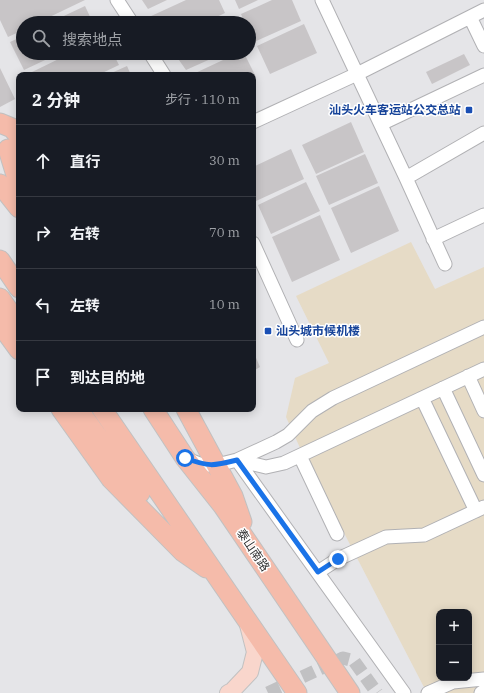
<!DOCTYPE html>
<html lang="zh">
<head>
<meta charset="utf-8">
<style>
  :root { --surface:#171b24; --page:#20242c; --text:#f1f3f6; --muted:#9ea1a6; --line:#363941 }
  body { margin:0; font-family:"IBM Plex Serif","Noto Sans SC",serif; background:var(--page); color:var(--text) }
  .controls { position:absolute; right:12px; bottom:12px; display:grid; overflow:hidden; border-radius:8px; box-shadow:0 2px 10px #0003 }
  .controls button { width:36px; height:36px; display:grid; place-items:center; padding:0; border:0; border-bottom:1px solid var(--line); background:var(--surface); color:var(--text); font:20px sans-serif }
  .stop { position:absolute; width:12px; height:12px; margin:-9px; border:3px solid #1a73e8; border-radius:50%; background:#fff }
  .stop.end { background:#1a73e8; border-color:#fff; box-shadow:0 1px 4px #0008 }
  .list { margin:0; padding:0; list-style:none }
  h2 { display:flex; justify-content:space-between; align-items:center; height:52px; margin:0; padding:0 16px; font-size:17px }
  h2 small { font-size:13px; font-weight:400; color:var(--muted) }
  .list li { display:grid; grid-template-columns:26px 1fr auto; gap:12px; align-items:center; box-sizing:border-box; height:72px; padding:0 16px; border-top:1px solid var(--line) }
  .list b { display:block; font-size:15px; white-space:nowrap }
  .list em { font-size:13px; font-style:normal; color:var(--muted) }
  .icon { flex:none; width:22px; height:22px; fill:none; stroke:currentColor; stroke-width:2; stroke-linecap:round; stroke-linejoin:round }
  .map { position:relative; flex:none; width:484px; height:693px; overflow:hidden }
  .search { position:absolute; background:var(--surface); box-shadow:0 2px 10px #0003; left:16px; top:16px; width:240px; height:44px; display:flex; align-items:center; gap:10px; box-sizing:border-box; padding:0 14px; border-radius:22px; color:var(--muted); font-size:15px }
  .panel { position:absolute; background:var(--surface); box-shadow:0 2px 10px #0003; left:16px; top:72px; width:240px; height:340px; border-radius:8px }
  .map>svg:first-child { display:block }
  .commercial { fill:#e6dbc6; fill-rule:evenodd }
  .building { fill:#c8c5c7 }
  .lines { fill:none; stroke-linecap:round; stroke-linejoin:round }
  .minor-tunnel { stroke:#c1c1c3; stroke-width:13; stroke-dasharray:13 6; stroke-linecap:butt }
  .minor-casing { stroke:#b1b1b4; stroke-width:15 }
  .major-casing { stroke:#c1c1c1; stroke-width:18 }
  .highway-casing { stroke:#c1c1c1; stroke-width:21 }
  .minor { stroke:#fff; stroke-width:13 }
  .major { stroke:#f9d6cc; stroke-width:16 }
  .highway { stroke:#f5bbaa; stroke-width:19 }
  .route { stroke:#1a73e8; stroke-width:5 }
  .transit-dot { fill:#1a4fb4; stroke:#fff; stroke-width:1.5 }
  .labels { text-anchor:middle; stroke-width:3; stroke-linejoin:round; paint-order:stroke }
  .transit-label { font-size:12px; font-weight:bold; fill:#164399; stroke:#fff; text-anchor:end }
  .street-label { font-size:12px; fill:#303031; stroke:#fff }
</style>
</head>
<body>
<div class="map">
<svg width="484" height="693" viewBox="0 0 484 693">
  <rect width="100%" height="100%" fill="#e5e5e8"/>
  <!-- commercial -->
  <path class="commercial" d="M411,242L435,289L484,267V693H427L301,450L286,417L295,378L329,363L296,296ZM439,612H469V678H439Z"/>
  <!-- building -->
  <path class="building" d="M0,0H85L37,23H23V30L8,37L0,20Z
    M142,0H167L148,9Z
    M186,0H219L225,13L204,23H154L149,17Z
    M235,0H258L239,9Z
    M272,0H292L301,21L254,42L249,31V23H245L241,14Z
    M85,6L93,23H49Z
    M304,24L317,53L270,74L257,46Z
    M23,36V53H60L24,70L10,42Z
    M71,53H113L119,65L98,75H31L30,73Z
    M174,53H224L186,70Z
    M238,53H244L256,77L253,78V75H191Z
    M464,54L470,65L432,84L426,72Z
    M127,66L131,75H107Z
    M0,68L15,99L0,107Z
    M351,122L364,152L316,174L302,145Z
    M291,149L304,179L256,201L253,195V167Z
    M365,154L378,183L329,205L316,176Z
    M306,182L320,211L271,234L258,205Z
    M379,186L399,231L351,253L331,208Z
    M320,215L340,260L292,282L272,237Z
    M253,351L260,367L253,371Z"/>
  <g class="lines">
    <!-- minor-tunnel -->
    <path class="minor-tunnel" d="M268,693L343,658L354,661L377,693"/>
    <defs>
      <path id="minor" d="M117,0L132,23
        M322,0L406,178L445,264
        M470,17L484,46
        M150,53L164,75
        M253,122L357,74L484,10
        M381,124L484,75
        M406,178L484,133
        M433,239L484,215
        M253,243L297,340
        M468,376L484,411
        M443,388L484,475
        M422,398L476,511
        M300,456L337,534
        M187,459L202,465H217L237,460L276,442L288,435L312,411L333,398L484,327
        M237,460L404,693
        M237,460L266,467L284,463L484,369
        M318,572L338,559L386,537L424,535L484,507
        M428,693L453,682L484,679
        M481,693L484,691"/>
      <path id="major" d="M228,693L232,691L250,672L255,652L248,625"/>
      <path id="highway" d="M0,123L12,128L19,136
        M8,149L19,185
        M0,184L19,208
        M0,260L19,288
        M0,298L19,325
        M0,324L19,350
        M61,409L111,479L183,552L206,568
        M78,409L134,487L140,493
        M102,409L297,693
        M153,409L185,458L223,506L350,693
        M186,409L233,496L242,522"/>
    </defs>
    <!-- minor casing -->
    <use href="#minor" class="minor-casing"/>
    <!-- major casing -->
    <use href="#major" class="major-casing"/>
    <!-- highway casing -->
    <use href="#highway" class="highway-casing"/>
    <!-- minor -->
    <use href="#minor" class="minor"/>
    <!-- major -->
    <use href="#major" class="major"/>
    <!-- highway -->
    <use href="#highway" class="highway"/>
  </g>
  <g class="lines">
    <!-- route -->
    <path class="route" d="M185,458C209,467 213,466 237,460L318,572L338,559"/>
  </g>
  <!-- markers -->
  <g class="transit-dot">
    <rect x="465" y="106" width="8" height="8" rx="2"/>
    <rect x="264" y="327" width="8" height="8" rx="2"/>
  </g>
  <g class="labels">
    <!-- transit labels -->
    <g class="transit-label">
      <text x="461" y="114">汕头火车客运站公交总站</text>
      <text x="276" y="335" text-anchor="start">汕头城市候机楼</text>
    </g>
    <!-- street labels -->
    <g class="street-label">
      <text transform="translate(253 550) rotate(56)" y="4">泰山南路</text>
    </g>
  </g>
</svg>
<div class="controls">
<button>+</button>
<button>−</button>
</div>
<div class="stop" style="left:185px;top:458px"></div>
<div class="stop end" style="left:338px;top:559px"></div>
<div class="search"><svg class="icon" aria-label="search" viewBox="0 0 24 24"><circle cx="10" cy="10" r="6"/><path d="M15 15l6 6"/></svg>搜索地点</div>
<section class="panel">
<h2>2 分钟<small>步行 · 110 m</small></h2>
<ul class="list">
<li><svg class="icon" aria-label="ahead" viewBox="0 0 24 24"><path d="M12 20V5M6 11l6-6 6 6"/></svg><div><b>直行</b></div><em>30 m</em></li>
<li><svg class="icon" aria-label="right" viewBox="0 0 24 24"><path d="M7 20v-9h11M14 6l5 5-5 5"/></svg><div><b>右转</b></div><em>70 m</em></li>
<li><svg class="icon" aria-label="left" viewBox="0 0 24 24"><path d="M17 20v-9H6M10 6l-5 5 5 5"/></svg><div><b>左转</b></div><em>10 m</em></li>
<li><svg class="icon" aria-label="arrive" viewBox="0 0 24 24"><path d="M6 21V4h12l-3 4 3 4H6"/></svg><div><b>到达目的地</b></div></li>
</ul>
</section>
</div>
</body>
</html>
